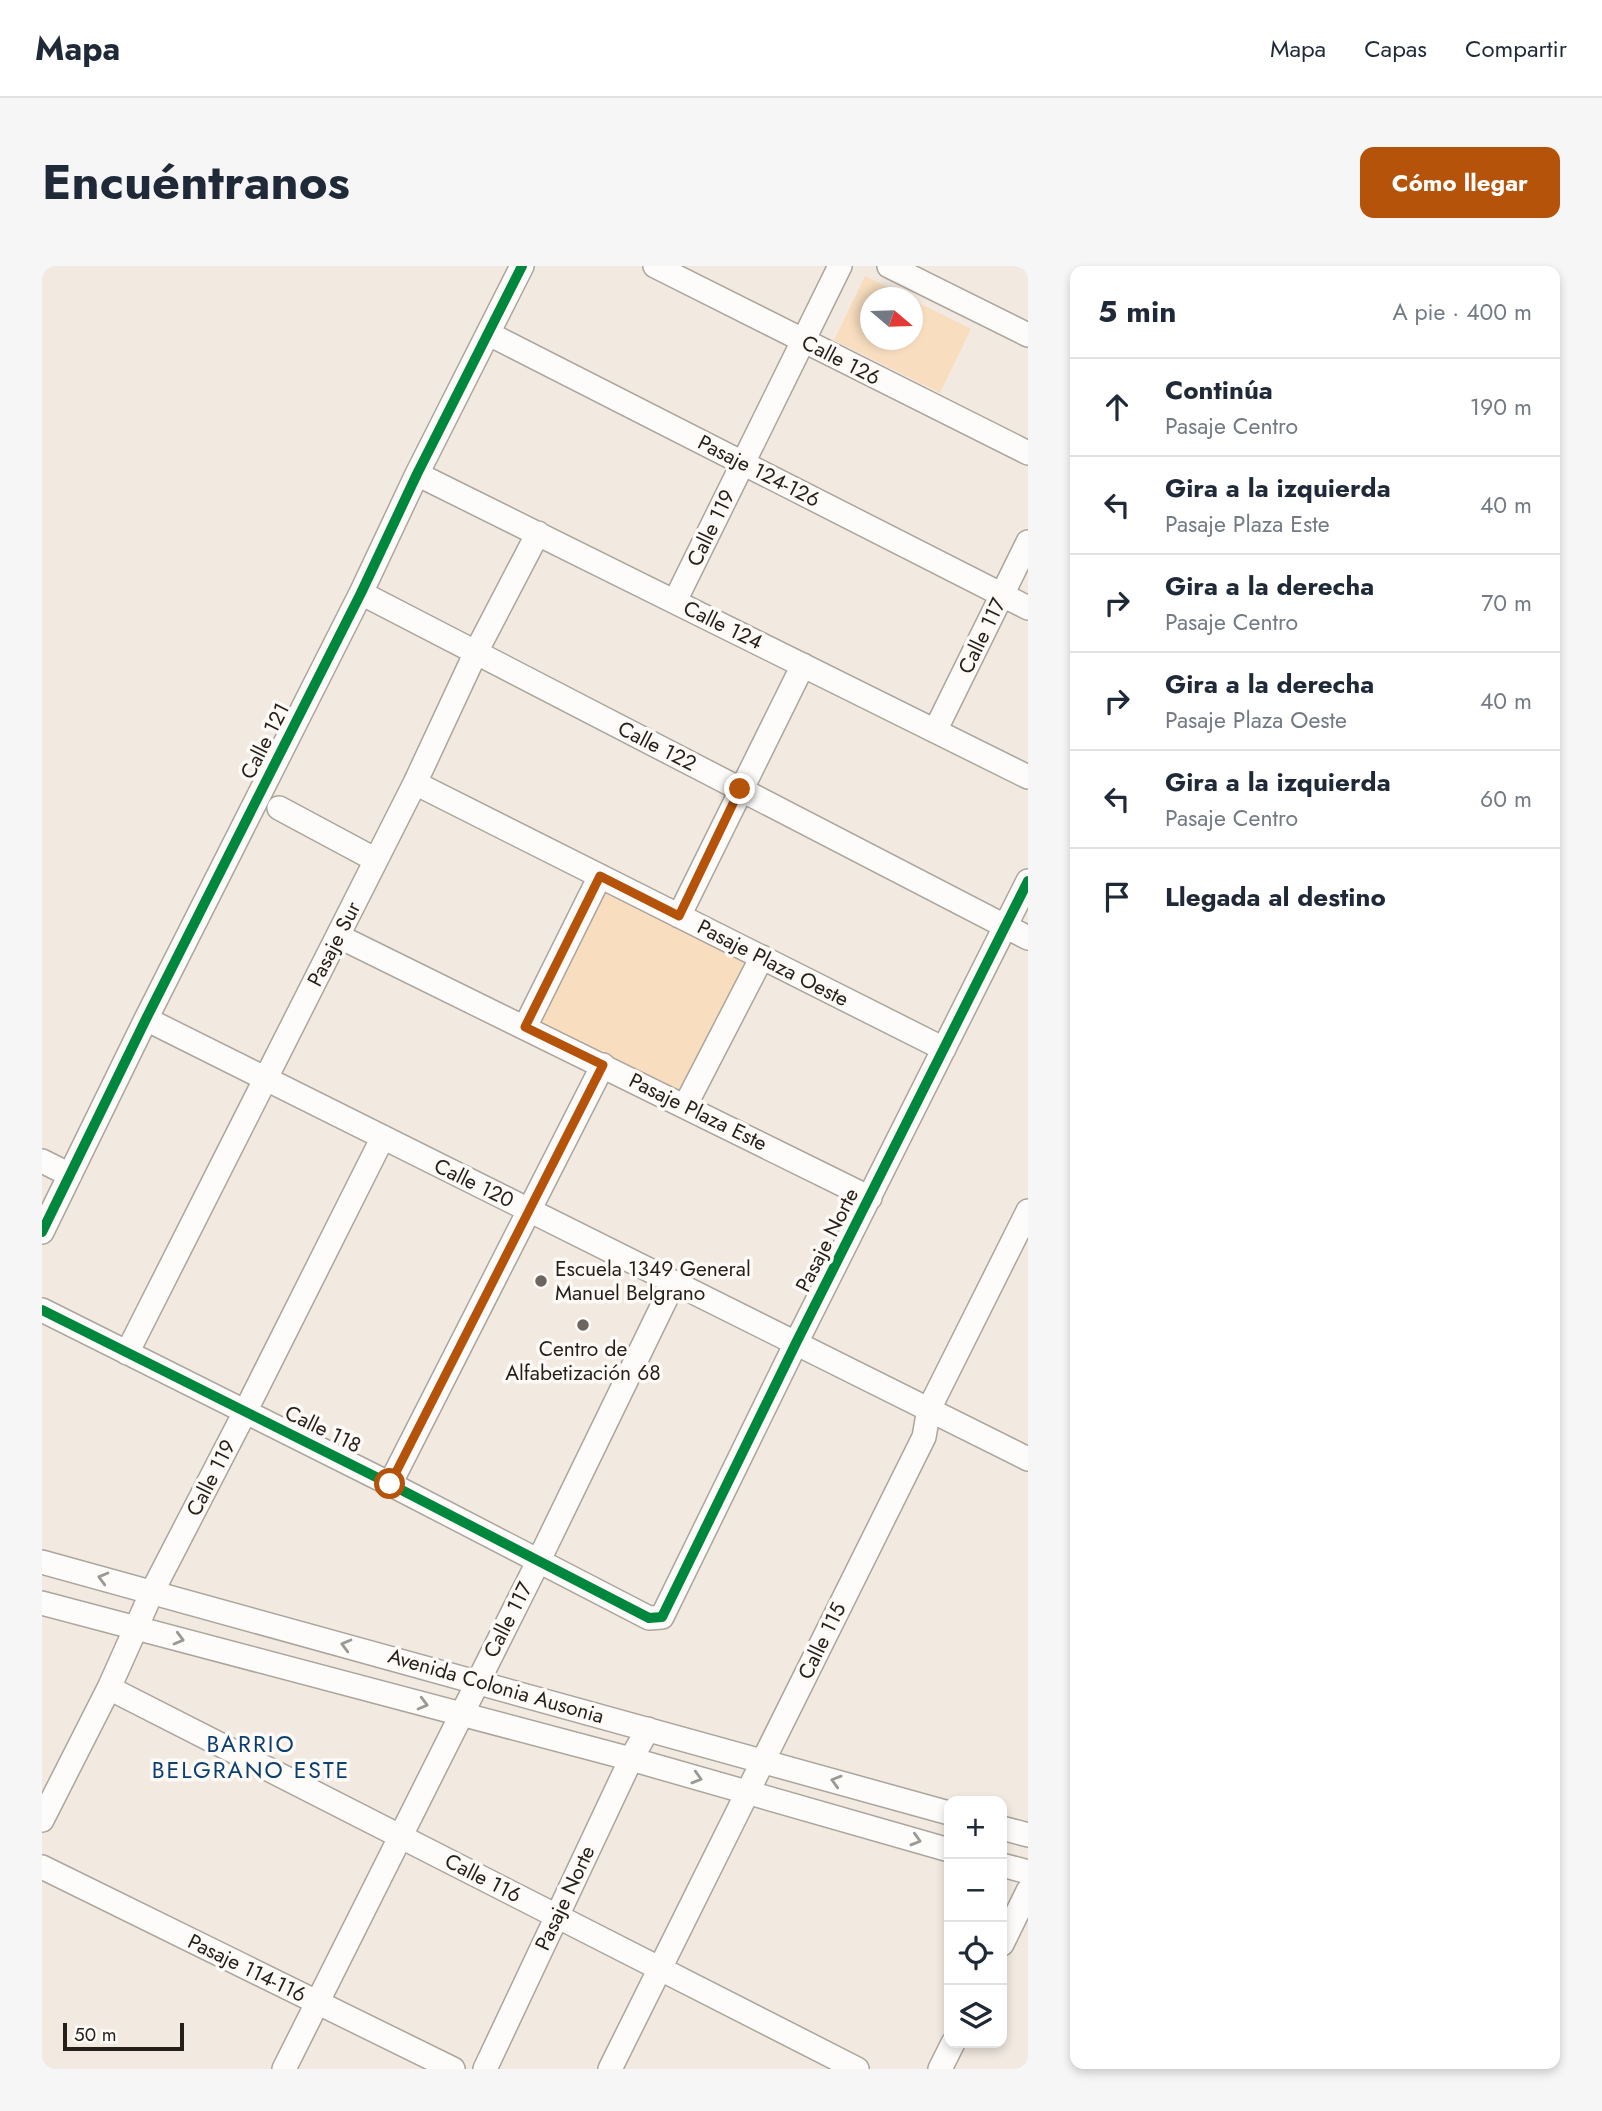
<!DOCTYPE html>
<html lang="es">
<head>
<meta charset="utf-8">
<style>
  :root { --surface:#fff; --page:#f6f6f7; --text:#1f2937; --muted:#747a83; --line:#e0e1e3; --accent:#b45309 }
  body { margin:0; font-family:Jost,sans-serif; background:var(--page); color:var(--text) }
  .controls { position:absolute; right:21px; bottom:21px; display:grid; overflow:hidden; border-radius:14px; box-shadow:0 4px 10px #0003 }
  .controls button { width:63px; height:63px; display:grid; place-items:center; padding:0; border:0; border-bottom:2px solid var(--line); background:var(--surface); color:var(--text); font:35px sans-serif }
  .compass { position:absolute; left:818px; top:21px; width:63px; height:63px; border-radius:50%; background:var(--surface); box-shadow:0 4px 10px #0003; rotate:109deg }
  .scale { position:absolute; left:21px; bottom:18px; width:121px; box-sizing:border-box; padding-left:7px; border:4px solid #251f19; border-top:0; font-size:19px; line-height:24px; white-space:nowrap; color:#251f19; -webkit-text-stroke:5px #fdfaf7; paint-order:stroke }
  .stop { position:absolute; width:21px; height:21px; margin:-16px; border:5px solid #b45309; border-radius:50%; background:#fff }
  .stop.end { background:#b45309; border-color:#fff; box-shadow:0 2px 7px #0008 }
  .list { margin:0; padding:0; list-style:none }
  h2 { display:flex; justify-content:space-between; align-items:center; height:91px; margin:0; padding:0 28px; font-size:30px }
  h2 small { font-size:23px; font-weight:400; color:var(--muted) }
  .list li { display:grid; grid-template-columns:46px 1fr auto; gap:21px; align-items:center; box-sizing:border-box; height:98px; padding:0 28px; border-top:2px solid var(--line) }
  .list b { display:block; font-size:26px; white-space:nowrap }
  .list p { margin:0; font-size:23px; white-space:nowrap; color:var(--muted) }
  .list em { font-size:23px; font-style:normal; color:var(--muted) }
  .icon { flex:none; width:38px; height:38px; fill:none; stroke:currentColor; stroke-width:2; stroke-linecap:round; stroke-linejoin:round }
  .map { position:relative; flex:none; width:986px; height:1803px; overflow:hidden; border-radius:14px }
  header { display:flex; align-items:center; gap:42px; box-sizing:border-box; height:98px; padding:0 35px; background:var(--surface); border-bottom:2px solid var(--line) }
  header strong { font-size:33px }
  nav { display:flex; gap:38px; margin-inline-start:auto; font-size:24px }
  .intro { display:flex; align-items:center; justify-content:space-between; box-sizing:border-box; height:168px; padding:0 42px }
  h1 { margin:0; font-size:49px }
  .button { padding:18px 32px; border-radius:14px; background:var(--accent); color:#fff; font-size:24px; font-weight:700 }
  main { display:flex; gap:42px; padding:0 42px }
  aside { flex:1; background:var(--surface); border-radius:14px; box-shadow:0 4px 10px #0003 }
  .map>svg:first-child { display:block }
  .green { fill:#f8debf }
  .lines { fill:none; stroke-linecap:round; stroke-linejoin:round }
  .minor-casing { stroke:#aba59d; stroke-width:26 }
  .minor { stroke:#fdfcfa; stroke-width:23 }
  .cycleway-casing { stroke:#fdfaf7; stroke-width:15 }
  .cycleway { stroke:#00873e; stroke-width:10 }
  .oneway { stroke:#9c9995 }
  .route { stroke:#b45309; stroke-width:9 }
  .poi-dot { fill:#6d665f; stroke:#fdfaf7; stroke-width:2.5 }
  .labels { text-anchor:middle; stroke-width:7; stroke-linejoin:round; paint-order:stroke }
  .street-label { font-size:21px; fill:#251f19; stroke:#fdfaf7 }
  .poi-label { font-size:21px; fill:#251f19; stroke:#fdfaf7; text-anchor:start }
  .neighbourhood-label { font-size:23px; letter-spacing:2px; fill:#0b3f70; stroke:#fdfaf7 }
</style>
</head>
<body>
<header>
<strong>Mapa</strong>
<nav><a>Mapa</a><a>Capas</a><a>Compartir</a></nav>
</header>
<div class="intro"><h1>Encuéntranos</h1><a class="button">Cómo llegar</a></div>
<main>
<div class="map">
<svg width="986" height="1803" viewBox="0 0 986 1803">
  <rect width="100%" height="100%" fill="#f2eae1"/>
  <!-- green -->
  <path class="green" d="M823,10L866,31L828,32V74H870L871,34L929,63L898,127L792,74Z
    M562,622L705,694L638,828L495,755Z"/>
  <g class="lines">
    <defs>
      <path id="minor" d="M613,0L986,187
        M847,0L986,69
        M447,68L986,342
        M375,208L986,511
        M319,327L986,672
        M633,335L798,0
        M893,465L986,276
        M373,517L902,783
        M237,542L334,594
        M637,650L761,399
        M296,670L828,932
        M104,753L986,1193
        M483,761L558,610
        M643,840L720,691
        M0,895L28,909
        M0,966L104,753L319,327L375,208L480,0
        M0,1044L348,1218L607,1352L620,1351L754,1077L986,615
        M85,1087L373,517L434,386L496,267
        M348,1218L561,799
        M0,1296L907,1547
        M0,1337L589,1493L907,1584
        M67,1422L815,1803
        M0,1554L67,1422L110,1326L203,1146L341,871
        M960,1562L986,1569
        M960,1599L986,1606
        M0,1601L411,1803
        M960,1678L986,1625
        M242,1803L497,1294L632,1016
        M443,1803L589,1493L606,1463
        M568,1803L882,1171L887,1143L986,945
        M898,1803L911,1777"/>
    </defs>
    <!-- minor casing -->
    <use href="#minor" class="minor-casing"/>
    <!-- minor -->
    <use href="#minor" class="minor"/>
    <defs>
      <path id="cycleway" d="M0,966L104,753L319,327L375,208L480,0
        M0,1044L348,1218L607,1352L620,1351L754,1077L986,615"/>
    </defs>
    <!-- cycleway casing -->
    <use href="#cycleway" class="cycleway-casing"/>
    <!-- cycleway -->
    <use href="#cycleway" class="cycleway"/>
  </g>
  <!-- one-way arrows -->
  <defs><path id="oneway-chevron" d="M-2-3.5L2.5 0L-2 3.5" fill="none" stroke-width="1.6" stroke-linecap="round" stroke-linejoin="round" transform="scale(1.75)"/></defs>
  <g class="oneway">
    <use href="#oneway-chevron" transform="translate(61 1312) rotate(-165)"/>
    <use href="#oneway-chevron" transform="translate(137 1373) rotate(15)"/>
    <use href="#oneway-chevron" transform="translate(304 1379) rotate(-165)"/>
    <use href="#oneway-chevron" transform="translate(381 1438) rotate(15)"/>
    <use href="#oneway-chevron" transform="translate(655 1512) rotate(16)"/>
    <use href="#oneway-chevron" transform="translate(794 1515) rotate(-164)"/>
    <use href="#oneway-chevron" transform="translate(874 1574) rotate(16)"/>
  </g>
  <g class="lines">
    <!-- route -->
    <path class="route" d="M348,1218L561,799L483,761L558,610L637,650L698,523"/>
  </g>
  <!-- markers -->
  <g class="poi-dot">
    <circle cx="499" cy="1015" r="7"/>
    <circle cx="541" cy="1059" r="7"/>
  </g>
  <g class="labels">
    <!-- street labels -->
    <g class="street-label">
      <text transform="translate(799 94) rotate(27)" y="7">Calle 126</text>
      <text transform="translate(717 205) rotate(27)" y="7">Pasaje 124-126</text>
      <text transform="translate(669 262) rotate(-64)" y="7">Calle 119</text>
      <text transform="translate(681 359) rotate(26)" y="7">Calle 124</text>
      <text transform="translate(940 370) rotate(-64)" y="7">Calle 117</text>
      <text transform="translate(223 475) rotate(-63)" y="7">Calle 121</text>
      <text transform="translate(615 480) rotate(27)" y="7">Calle 122</text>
      <text transform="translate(292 678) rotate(-63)" y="7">Pasaje Sur</text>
      <text transform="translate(731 697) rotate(27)" y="7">Pasaje Plaza Oeste</text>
      <text transform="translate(656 846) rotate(26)" y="7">Pasaje Plaza Este</text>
      <text transform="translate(432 917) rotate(26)" y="7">Calle 120</text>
      <text transform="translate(785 974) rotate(-63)" y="7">Pasaje Norte</text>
      <text transform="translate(281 1163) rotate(26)" y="7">Calle 118</text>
      <text transform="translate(169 1212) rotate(-63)" y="7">Calle 119</text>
      <text transform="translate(466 1354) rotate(-63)" y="7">Calle 117</text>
      <text transform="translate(780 1375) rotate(-64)" y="7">Calle 115</text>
      <text transform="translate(454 1420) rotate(16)" y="7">Avenida Colonia Ausonia</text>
      <text transform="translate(441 1612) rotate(27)" y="7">Calle 116</text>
      <text transform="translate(523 1632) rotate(-65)" y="7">Pasaje Norte</text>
      <text transform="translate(205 1702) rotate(26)" y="7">Pasaje 114-116</text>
    </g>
    <!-- poi labels -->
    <g class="poi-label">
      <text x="513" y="1010">Escuela 1349 General<tspan x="513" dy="24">Manuel Belgrano</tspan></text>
      <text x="541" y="1090" text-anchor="middle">Centro de<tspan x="541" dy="24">Alfabetización 68</tspan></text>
    </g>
    <!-- neighbourhood labels -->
    <g class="neighbourhood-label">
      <text x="209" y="1486">BARRIO<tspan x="209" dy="26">BELGRANO ESTE</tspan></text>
    </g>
  </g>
</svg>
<div class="controls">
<button>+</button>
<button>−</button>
<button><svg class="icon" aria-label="locate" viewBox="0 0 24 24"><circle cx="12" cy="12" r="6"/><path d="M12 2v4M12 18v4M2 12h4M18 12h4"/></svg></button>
<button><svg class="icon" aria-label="layers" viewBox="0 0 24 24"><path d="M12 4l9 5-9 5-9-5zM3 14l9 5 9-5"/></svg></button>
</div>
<svg class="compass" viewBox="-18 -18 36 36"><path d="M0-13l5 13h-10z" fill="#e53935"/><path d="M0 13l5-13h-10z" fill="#747a83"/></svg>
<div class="scale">50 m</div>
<div class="stop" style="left:348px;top:1218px"></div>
<div class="stop end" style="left:698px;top:523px"></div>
</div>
<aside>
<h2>5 min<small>A pie · 400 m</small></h2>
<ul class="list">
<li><svg class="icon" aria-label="ahead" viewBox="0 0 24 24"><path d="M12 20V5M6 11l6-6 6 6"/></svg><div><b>Continúa</b><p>Pasaje Centro</p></div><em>190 m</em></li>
<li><svg class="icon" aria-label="left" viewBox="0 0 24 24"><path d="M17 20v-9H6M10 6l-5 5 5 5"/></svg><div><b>Gira a la izquierda</b><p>Pasaje Plaza Este</p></div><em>40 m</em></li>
<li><svg class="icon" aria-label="right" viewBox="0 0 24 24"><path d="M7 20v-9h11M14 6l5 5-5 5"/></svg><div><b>Gira a la derecha</b><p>Pasaje Centro</p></div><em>70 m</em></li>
<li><svg class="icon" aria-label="right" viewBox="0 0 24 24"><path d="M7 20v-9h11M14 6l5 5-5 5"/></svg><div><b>Gira a la derecha</b><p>Pasaje Plaza Oeste</p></div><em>40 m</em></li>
<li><svg class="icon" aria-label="left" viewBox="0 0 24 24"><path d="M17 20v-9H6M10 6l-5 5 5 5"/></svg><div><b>Gira a la izquierda</b><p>Pasaje Centro</p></div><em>60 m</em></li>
<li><svg class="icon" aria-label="arrive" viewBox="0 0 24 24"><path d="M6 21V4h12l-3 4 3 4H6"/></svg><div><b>Llegada al destino</b></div></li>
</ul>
</aside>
</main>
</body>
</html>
